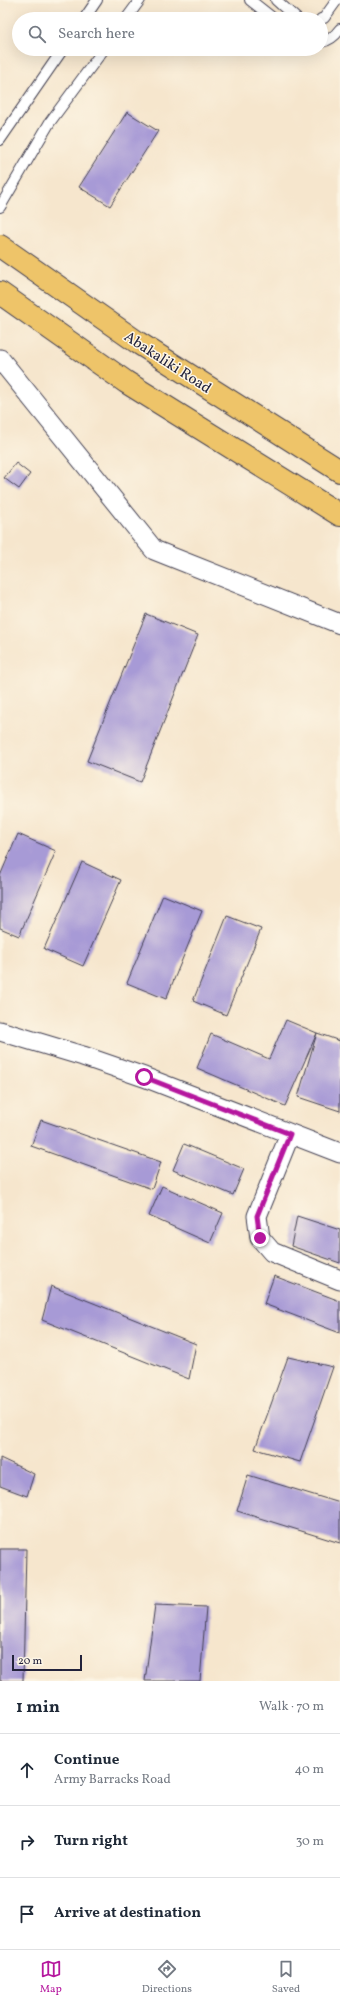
<!DOCTYPE html>
<html lang="en">
<head>
<meta charset="utf-8">
<style>
  :root { --surface:#fff; --page:#f6f6f7; --text:#1f2937; --muted:#747a83; --line:#e0e1e3; --accent:#b5179e }
  body { margin:0; font-family:Vollkorn,serif; background:var(--page); color:var(--text) }
  .scale { position:absolute; left:12px; bottom:10px; width:70px; box-sizing:border-box; padding-left:4px; border:2px solid #22223b; border-top:0; font-size:11px; line-height:14px; white-space:nowrap; color:#22223b; -webkit-text-stroke:3px #fcf5e5; paint-order:stroke }
  .stop { position:absolute; width:12px; height:12px; margin:-9px; border:3px solid #b5179e; border-radius:50%; background:#fff }
  .stop.end { background:#b5179e; border-color:#fff; box-shadow:0 1px 4px #0008 }
  .list { margin:0; padding:0; list-style:none }
  h2 { display:flex; justify-content:space-between; align-items:center; height:52px; margin:0; padding:0 16px; font-size:17px }
  h2 small { font-size:13px; font-weight:400; color:var(--muted) }
  .list li { display:grid; grid-template-columns:26px 1fr auto; gap:12px; align-items:center; box-sizing:border-box; height:72px; padding:0 16px; border-top:1px solid var(--line) }
  .list b { display:block; font-size:15px; white-space:nowrap }
  .list p { margin:0; font-size:13px; white-space:nowrap; color:var(--muted) }
  .list em { font-size:13px; font-style:normal; color:var(--muted) }
  .icon { flex:none; width:22px; height:22px; fill:none; stroke:currentColor; stroke-width:2; stroke-linecap:round; stroke-linejoin:round }
  .map { position:relative; flex:none; width:340px; height:1681px; overflow:hidden }
  .search { position:absolute; background:var(--surface); box-shadow:0 4px 16px #0002; left:12px; right:12px; top:12px; height:44px; display:flex; align-items:center; gap:10px; box-sizing:border-box; padding:0 14px; border-radius:22px; color:var(--muted); font-size:15px }
  .sheet { height:268px; background:var(--surface) }
  nav { display:flex; justify-content:space-around; align-items:center; box-sizing:border-box; height:56px; border-top:1px solid var(--line); background:var(--surface); font-size:11px; color:var(--muted) }
  nav a { display:grid; justify-items:center; gap:2px }
  nav .on { color:var(--accent) }
  .map>svg:first-child { display:block }
  .building { fill:#a79ad6 }
  .lines { fill:none; stroke-linecap:round; stroke-linejoin:round }
  .lane-casing { stroke:#423f51; stroke-width:12 }
  .street-casing { stroke:#423f51; stroke-width:21 }
  .primary-casing { stroke:#423f51; stroke-width:24 }
  .lane { stroke:#fff; stroke-width:10 }
  .street { stroke:#fff; stroke-width:19 }
  .primary { stroke:#eec469; stroke-width:22 }
  .route { stroke:#b5179e; stroke-width:5 }
  .labels { text-anchor:middle; stroke-width:3; stroke-linejoin:round; paint-order:stroke }
  .street-label { font-size:15px; fill:#22223b; stroke:#fcf5e5 }
</style>
</head>
<body>
<div class="map">
<svg width="340" height="1681" viewBox="0 0 340 1681">
  <rect width="100%" height="100%" fill="#fcf5e5"/>
  <filter id="ink" filterUnits="userSpaceOnUse"><feTurbulence type="fractalNoise" baseFrequency=".025" numOctaves="2"/><feDisplacementMap in="SourceGraphic" scale="8" xChannelSelector="R" yChannelSelector="G"/><feConvolveMatrix kernelMatrix="1 2 1 2 8 2 1 2 1" color-interpolation-filters="sRGB"/></filter>
  <filter id="wash" filterUnits="userSpaceOnUse"><feTurbulence type="fractalNoise" baseFrequency=".012" numOctaves="4" result="noise"/><feDisplacementMap in="SourceGraphic" scale="16" xChannelSelector="R" yChannelSelector="G"/><feGaussianBlur stdDeviation="0.9" result="paint"/><feColorMatrix in="noise" values="0 0 0 0 0 0 0 0 0 0 0 0 0 0 0 0 0 1.4 0 .05"/><feComposite in="paint" operator="in"/></filter>
  <g filter="url(#wash)">
    <rect width="100%" height="100%" fill="#f6e6cd"/>
    <g id="blocks">
      <!-- building -->
      <path class="building" d="M127,112L158,131L110,206L79,187Z
        M16,463L30,474L19,489L4,478Z
        M146,614L198,635L140,782L87,761Z
        M18,834L56,851L19,936L0,928V876Z
        M82,862L121,880L83,966L44,949Z
        M163,895L202,911L166,999L127,983Z
        M227,916L261,929L226,1015L193,1001Z
        M286,1020L317,1033L285,1106L197,1068L211,1034L269,1059Z
        M317,1033L340,1041V1111L298,1097Z
        M41,1120L161,1162L152,1189L31,1146Z
        M184,1144L244,1169L233,1195L173,1170Z
        M162,1186L223,1213L210,1243L149,1216Z
        M297,1216L340,1230V1263L291,1246Z
        M274,1276L340,1301V1333L264,1304Z
        M51,1286L196,1344L189,1379L42,1320Z
        M288,1357L333,1367L300,1462L255,1449Z
        M0,1458L34,1474L27,1496L0,1486Z
        M248,1475L340,1503V1543L237,1511Z
        M0,1549H26L23,1681H0Z
        M155,1605L206,1607L200,1681H145Z"/>
    </g>
  </g>
  <g filter="url(#ink)">
    <use href="#blocks" fill-opacity="0" stroke="#423f51" stroke-width="1"/>
    <g class="lines">
      <defs>
        <path id="lane" d="M250,0L274,19
          M276,0L297,19
          M84,19L97,0
          M126,19L140,0
          M321,19L324,18L337,0
          M321,42C329,41 335,36 340,29
          M0,140L63,49
          M0,207L50,122L104,49"/>
        <path id="street" d="M0,359L154,550L340,624
          M0,1031L83,1056L144,1077L340,1153
          M290,1134L257,1216L260,1238L272,1252L340,1280"/>
        <path id="primary" d="M0,246L137,342L340,471
          M0,293L126,382L340,515"/>
      </defs>
      <!-- lane casing -->
      <use href="#lane" class="lane-casing"/>
      <!-- street casing -->
      <use href="#street" class="street-casing"/>
      <!-- primary casing -->
      <use href="#primary" class="primary-casing"/>
      <!-- lane -->
      <use href="#lane" class="lane"/>
      <!-- street -->
      <use href="#street" class="street"/>
      <!-- primary -->
      <use href="#primary" class="primary"/>
    </g>
  </g>
  <g class="lines" filter="url(#ink)">
    <!-- route -->
    <path class="route" d="M144,1077L290,1134L257,1216L260,1238"/>
  </g>
  <g class="labels">
    <!-- street labels -->
    <g class="street-label">
      <text transform="translate(168 362) rotate(33)" y="5">Abakaliki Road</text>
    </g>
  </g>
</svg>
<div class="scale">20 m</div>
<div class="stop" style="left:144px;top:1077px"></div>
<div class="stop end" style="left:260px;top:1238px"></div>
<div class="search"><svg class="icon" aria-label="search" viewBox="0 0 24 24"><circle cx="10" cy="10" r="6"/><path d="M15 15l6 6"/></svg>Search here</div>
</div>
<section class="sheet">
<h2>1 min<small>Walk · 70 m</small></h2>
<ul class="list">
<li><svg class="icon" aria-label="ahead" viewBox="0 0 24 24"><path d="M12 20V5M6 11l6-6 6 6"/></svg><div><b>Continue</b><p>Army Barracks Road</p></div><em>40 m</em></li>
<li><svg class="icon" aria-label="right" viewBox="0 0 24 24"><path d="M7 20v-9h11M14 6l5 5-5 5"/></svg><div><b>Turn right</b></div><em>30 m</em></li>
<li><svg class="icon" aria-label="arrive" viewBox="0 0 24 24"><path d="M6 21V4h12l-3 4 3 4H6"/></svg><div><b>Arrive at destination</b></div></li>
</ul>
</section>
<nav>
<a class="on"><svg class="icon" aria-label="map" viewBox="0 0 24 24"><path d="M3 6l6-2 6 2 6-2v14l-6 2-6-2-6 2zM9 4v14M15 6v14"/></svg>Map</a>
<a><svg class="icon" aria-label="directions" viewBox="0 0 24 24"><path d="M12 3l9 9-9 9-9-9zM9 14v-3h6M13 9l2 2-2 2"/></svg>Directions</a>
<a><svg class="icon" aria-label="saved" viewBox="0 0 24 24"><path d="M7 4h10v16l-5-4-5 4z"/></svg>Saved</a>
</nav>
</body>
</html>
